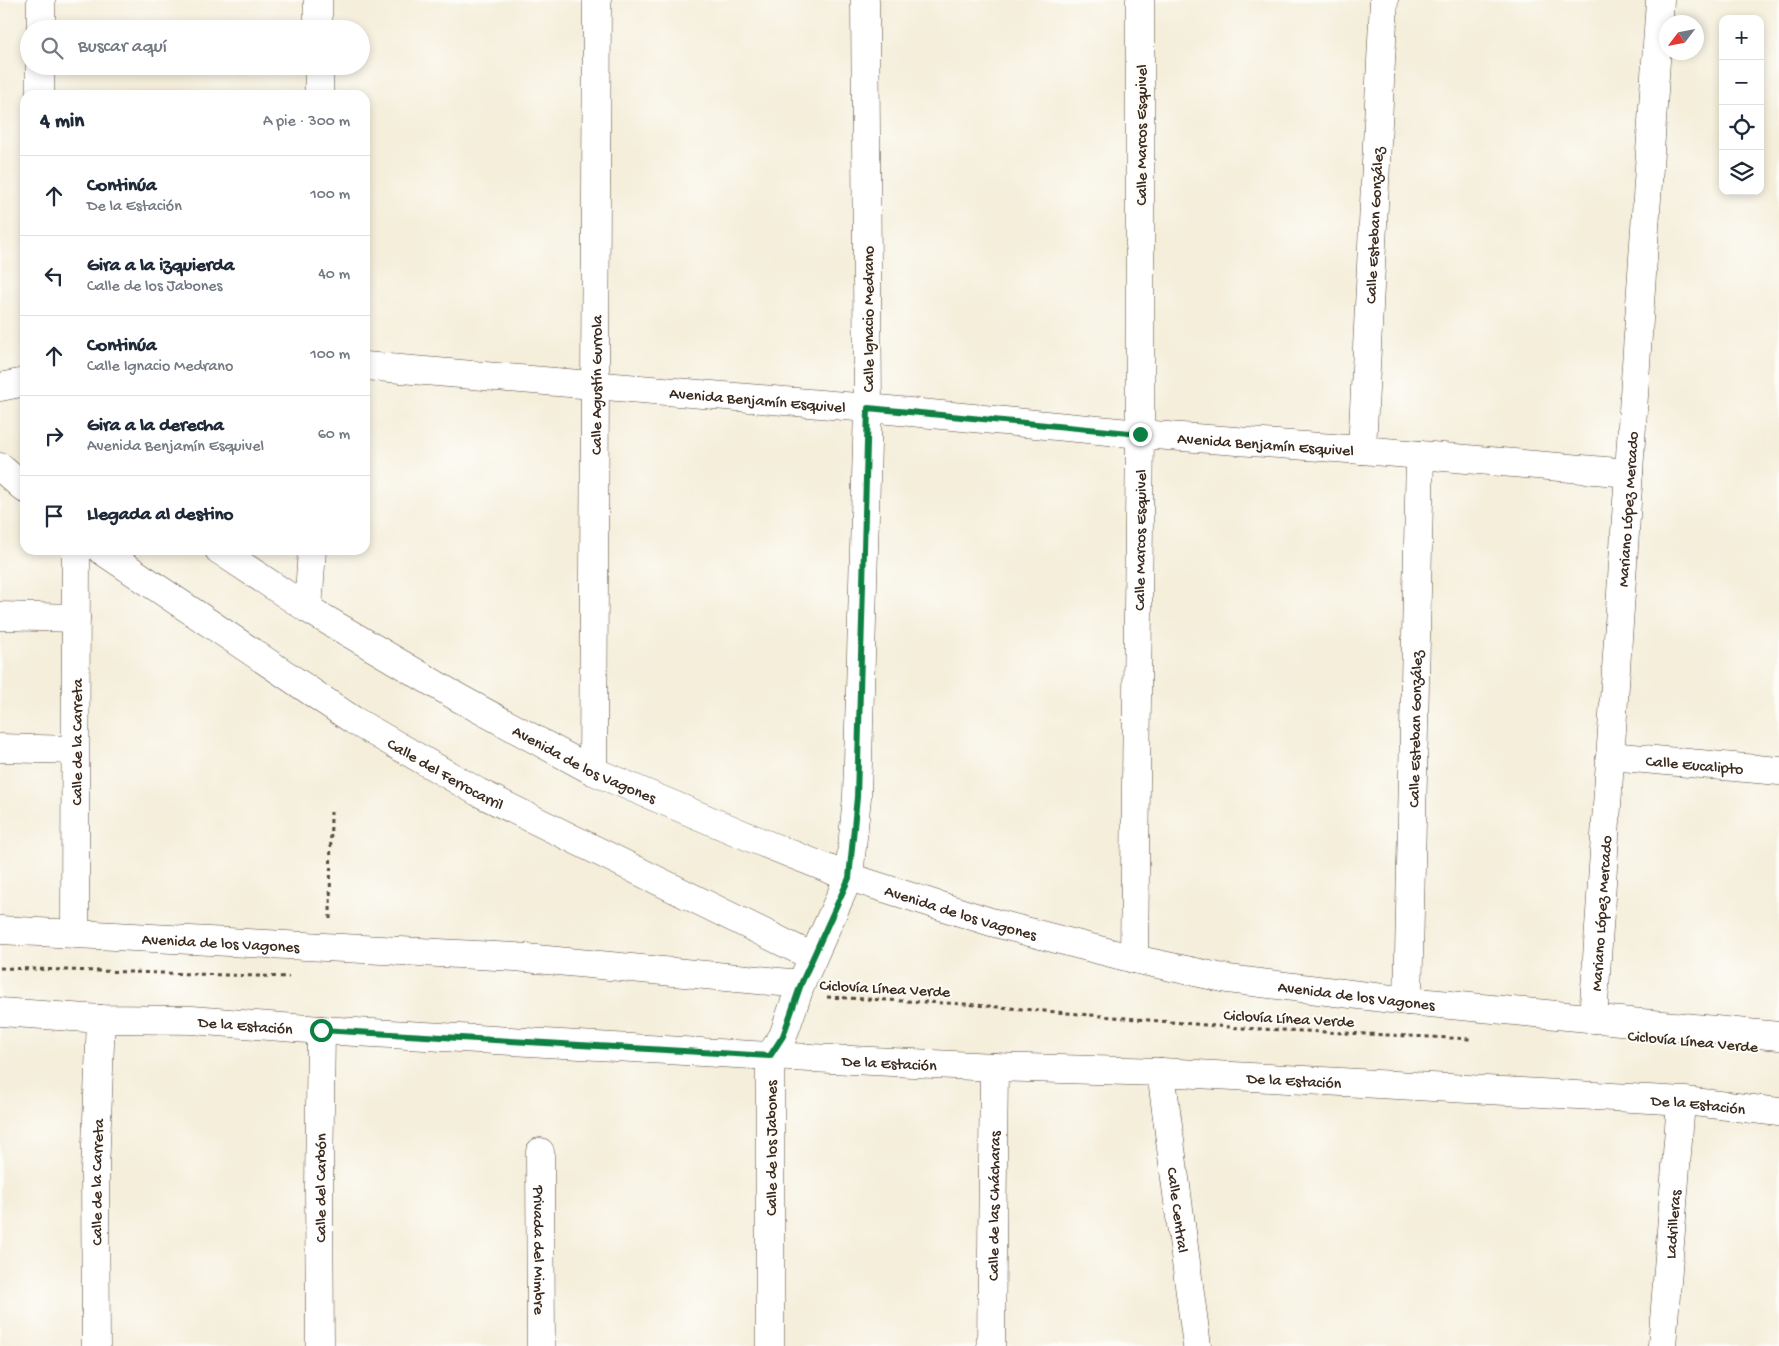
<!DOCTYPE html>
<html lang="es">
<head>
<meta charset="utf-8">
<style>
  :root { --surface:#fff; --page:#f2f2f3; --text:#1f2937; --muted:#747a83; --line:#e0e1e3 }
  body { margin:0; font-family:"Gochi Hand",sans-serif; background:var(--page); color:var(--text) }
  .controls { position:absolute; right:15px; top:15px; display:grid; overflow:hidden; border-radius:10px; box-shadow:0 2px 8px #0003 }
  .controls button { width:45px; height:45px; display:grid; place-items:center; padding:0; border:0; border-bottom:1px solid var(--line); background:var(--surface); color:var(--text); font:25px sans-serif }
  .compass { position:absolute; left:1659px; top:15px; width:45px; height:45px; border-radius:50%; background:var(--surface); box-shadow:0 2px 8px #0003; rotate:238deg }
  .stop { position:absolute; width:15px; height:15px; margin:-11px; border:4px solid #0b8043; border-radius:50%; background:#fff }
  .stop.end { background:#0b8043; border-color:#fff; box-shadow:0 1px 5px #0008 }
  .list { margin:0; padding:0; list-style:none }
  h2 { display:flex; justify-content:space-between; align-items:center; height:65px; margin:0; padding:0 20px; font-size:21px }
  h2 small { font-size:16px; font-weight:400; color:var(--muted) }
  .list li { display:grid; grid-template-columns:32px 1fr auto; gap:15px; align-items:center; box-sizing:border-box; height:80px; padding:0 20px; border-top:1px solid var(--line) }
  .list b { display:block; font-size:19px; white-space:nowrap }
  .list p { margin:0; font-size:16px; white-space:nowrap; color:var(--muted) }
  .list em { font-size:16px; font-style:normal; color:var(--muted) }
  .icon { flex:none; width:28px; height:28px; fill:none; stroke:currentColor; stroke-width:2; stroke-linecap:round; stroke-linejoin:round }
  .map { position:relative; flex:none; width:1779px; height:1346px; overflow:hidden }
  .search { position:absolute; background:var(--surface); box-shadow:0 2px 8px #0003; left:20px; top:20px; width:350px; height:55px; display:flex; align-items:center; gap:12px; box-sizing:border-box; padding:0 18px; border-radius:28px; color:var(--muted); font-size:19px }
  .panel { position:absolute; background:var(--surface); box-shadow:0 2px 8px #0003; left:20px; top:90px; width:350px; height:465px; border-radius:15px }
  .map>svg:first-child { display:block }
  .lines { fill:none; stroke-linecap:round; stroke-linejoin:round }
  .minor-casing { stroke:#57473a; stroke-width:29 }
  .path { stroke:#57473a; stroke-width:3; stroke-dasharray:4 4; stroke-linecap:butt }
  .minor { stroke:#fff; stroke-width:28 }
  .route { stroke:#0b8043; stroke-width:6 }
  .labels { text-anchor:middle; stroke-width:4; stroke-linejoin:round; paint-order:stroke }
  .street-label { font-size:16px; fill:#3b2a1e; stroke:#fdfcf7 }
</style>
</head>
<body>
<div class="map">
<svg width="1779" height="1346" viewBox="0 0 1779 1346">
  <rect width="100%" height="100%" fill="#fdfcf7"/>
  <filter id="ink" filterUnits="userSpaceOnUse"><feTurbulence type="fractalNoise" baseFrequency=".02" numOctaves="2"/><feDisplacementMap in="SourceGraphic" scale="10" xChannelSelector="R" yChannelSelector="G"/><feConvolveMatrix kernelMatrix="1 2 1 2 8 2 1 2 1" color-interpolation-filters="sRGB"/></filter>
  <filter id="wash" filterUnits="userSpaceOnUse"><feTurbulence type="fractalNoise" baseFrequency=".0096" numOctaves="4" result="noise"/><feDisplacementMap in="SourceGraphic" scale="20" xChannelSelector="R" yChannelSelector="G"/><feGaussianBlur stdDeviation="1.12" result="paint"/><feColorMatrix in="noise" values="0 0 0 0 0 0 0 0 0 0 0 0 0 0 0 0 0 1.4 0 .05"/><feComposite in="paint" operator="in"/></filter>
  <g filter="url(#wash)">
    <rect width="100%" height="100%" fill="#f4eeda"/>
  </g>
  <g filter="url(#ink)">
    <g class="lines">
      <defs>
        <g id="minor">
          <path d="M318,0V29"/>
          <path d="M41,29V0"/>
          <path d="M319,66V95"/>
          <path d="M40,95V66"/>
          <path id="s1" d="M365,366L868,408L1140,434L1362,450L1629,473"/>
          <path d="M0,387L25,382"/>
          <path id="s2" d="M1362,450L1384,0"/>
          <path d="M0,467L25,489"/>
          <path id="s3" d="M101,550L353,720L478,792L813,957"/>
          <path id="s4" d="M219,550L308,609L457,697L593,771L761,842L849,877L991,922L1134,959L1228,979L1408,1001L1779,1036"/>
          <path d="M308,609L312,550"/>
          <path d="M0,616L76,618"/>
          <path d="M0,748L75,750"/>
          <path id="s5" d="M1610,756L1779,771"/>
          <path id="s6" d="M593,771L597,0"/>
          <path id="s7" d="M0,930L515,957L801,984"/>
          <path id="s8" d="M75,933L76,550"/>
          <path id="s9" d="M1134,959L1140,434V0"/>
          <path id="s10" d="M1408,1001L1420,455"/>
          <path id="s11" d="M0,1012L101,1019L192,1020L321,1030L770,1056L994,1067L1161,1072L1685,1101L1779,1112"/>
          <path id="s12" d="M1593,1019L1660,0"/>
          <path id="s13" d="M1161,1072L1197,1346"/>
          <path id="s14" d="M540,1152L541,1346"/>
          <path id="s15" d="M96,1346L95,1171L101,1019"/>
          <path id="s16" d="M320,1346L319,1186L321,1030"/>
          <path d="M770,1346V1056L783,1036L801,984L849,877L857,797L868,408L865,0"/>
          <path id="s17" d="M991,1346L994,1067"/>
          <path id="s18" d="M1662,1346L1681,1102"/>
        </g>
      </defs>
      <!-- minor casing -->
      <use href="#minor" class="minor-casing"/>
      <!-- path -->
      <path class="path" d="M330,919L331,812
        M0,968L289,977
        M827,997L964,1004L1240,1028L1472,1039"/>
      <!-- minor -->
      <use href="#minor" class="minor"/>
    </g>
  </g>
  <g class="lines" filter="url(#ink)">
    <!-- route -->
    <path class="route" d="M321,1030L770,1056L783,1036L801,984L849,878L857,797L868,408L1140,434"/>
  </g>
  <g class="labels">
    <!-- street labels -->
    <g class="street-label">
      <text transform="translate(1140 135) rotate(-90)" y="6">Calle Marcos Esquivel</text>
      <text dy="6" stroke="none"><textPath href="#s2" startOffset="225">Calle Esteban González</textPath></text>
      <text transform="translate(867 319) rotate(-90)" y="6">Calle Ignacio Medrano</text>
      <text dy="6" stroke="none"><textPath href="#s6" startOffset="386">Calle Agustín Gurrola</textPath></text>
      <text dy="6" stroke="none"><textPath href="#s1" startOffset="394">Avenida Benjamín Esquivel</textPath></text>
      <text dy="6" stroke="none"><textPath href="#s1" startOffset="904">Avenida Benjamín Esquivel</textPath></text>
      <text dy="6" stroke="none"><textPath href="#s12" startOffset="511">Mariano López Mercado</textPath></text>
      <text dy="6" stroke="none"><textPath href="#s9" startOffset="419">Calle Marcos Esquivel</textPath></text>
      <text dy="6" stroke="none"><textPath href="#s10" startOffset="272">Calle Esteban González</textPath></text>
      <text dy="6" stroke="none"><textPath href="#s8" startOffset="191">Calle de la Carreta</textPath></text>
      <text dy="6" stroke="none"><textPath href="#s4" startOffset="424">Avenida de los Vagones</textPath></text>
      <text dy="6" stroke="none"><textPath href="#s5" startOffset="85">Calle Eucalipto</textPath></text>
      <text dy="6" stroke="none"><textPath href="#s3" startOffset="411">Calle del Ferrocarril</textPath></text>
      <text dy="6" stroke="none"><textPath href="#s4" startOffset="829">Avenida de los Vagones</textPath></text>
      <text dy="6" stroke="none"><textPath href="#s12" startOffset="106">Mariano López Mercado</textPath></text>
      <text dy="6" stroke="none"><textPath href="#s7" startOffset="221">Avenida de los Vagones</textPath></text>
      <text transform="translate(885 987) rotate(3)" y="6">Ciclovía Línea Verde</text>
      <text dy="6" stroke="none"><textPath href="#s4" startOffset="1234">Avenida de los Vagones</textPath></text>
      <text transform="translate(1289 1017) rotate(3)" y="6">Ciclovía Línea Verde</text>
      <text dy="6" stroke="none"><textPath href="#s11" startOffset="246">De la Estación</textPath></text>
      <text transform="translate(1693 1040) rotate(5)" y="6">Ciclovía Línea Verde</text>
      <text dy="6" stroke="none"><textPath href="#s11" startOffset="891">De la Estación</textPath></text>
      <text dy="6" stroke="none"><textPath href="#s11" startOffset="1296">De la Estación</textPath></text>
      <text dy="6" stroke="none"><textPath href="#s11" startOffset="1701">De la Estación</textPath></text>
      <text transform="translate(770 1148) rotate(-90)" y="6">Calle de los Jabones</text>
      <text dy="6" stroke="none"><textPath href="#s15" startOffset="164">Calle de la Carreta</textPath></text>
      <text dy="6" stroke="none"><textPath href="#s16" startOffset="158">Calle del Carbón</textPath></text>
      <text dy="6" stroke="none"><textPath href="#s17" startOffset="140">Calle de las Chácharas</textPath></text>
      <text dy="6" stroke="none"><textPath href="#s13" startOffset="139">Calle Central</textPath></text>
      <text dy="6" stroke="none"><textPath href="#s18" startOffset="122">Ladrilleras</textPath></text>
      <text dy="6" stroke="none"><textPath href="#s14" startOffset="98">Privada del Mimbre</textPath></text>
    </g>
  </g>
</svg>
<div class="controls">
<button>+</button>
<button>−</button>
<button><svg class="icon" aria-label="locate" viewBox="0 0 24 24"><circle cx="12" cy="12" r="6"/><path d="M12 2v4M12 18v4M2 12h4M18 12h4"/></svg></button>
<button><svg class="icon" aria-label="layers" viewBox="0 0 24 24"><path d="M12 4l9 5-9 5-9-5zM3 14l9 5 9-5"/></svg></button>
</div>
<svg class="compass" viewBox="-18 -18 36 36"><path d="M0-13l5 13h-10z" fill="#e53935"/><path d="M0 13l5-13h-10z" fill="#747a83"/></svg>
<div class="stop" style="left:321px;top:1030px"></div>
<div class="stop end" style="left:1140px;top:434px"></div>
<div class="search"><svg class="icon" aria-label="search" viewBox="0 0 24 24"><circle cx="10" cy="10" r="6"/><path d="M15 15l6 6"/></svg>Buscar aquí</div>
<section class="panel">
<h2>4 min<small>A pie · 300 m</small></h2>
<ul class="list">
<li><svg class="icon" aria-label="ahead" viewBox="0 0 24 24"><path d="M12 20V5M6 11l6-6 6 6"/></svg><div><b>Continúa</b><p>De la Estación</p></div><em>100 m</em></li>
<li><svg class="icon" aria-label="left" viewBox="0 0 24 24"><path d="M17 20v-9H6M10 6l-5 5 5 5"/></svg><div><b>Gira a la izquierda</b><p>Calle de los Jabones</p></div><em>40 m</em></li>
<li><svg class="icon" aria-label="ahead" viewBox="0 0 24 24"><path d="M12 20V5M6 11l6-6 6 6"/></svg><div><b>Continúa</b><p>Calle Ignacio Medrano</p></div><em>100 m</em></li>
<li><svg class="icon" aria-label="right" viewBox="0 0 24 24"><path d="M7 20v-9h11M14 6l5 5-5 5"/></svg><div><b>Gira a la derecha</b><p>Avenida Benjamín Esquivel</p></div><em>60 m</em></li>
<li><svg class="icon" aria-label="arrive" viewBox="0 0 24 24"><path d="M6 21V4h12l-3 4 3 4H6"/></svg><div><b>Llegada al destino</b></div></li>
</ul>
</section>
</div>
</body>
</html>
